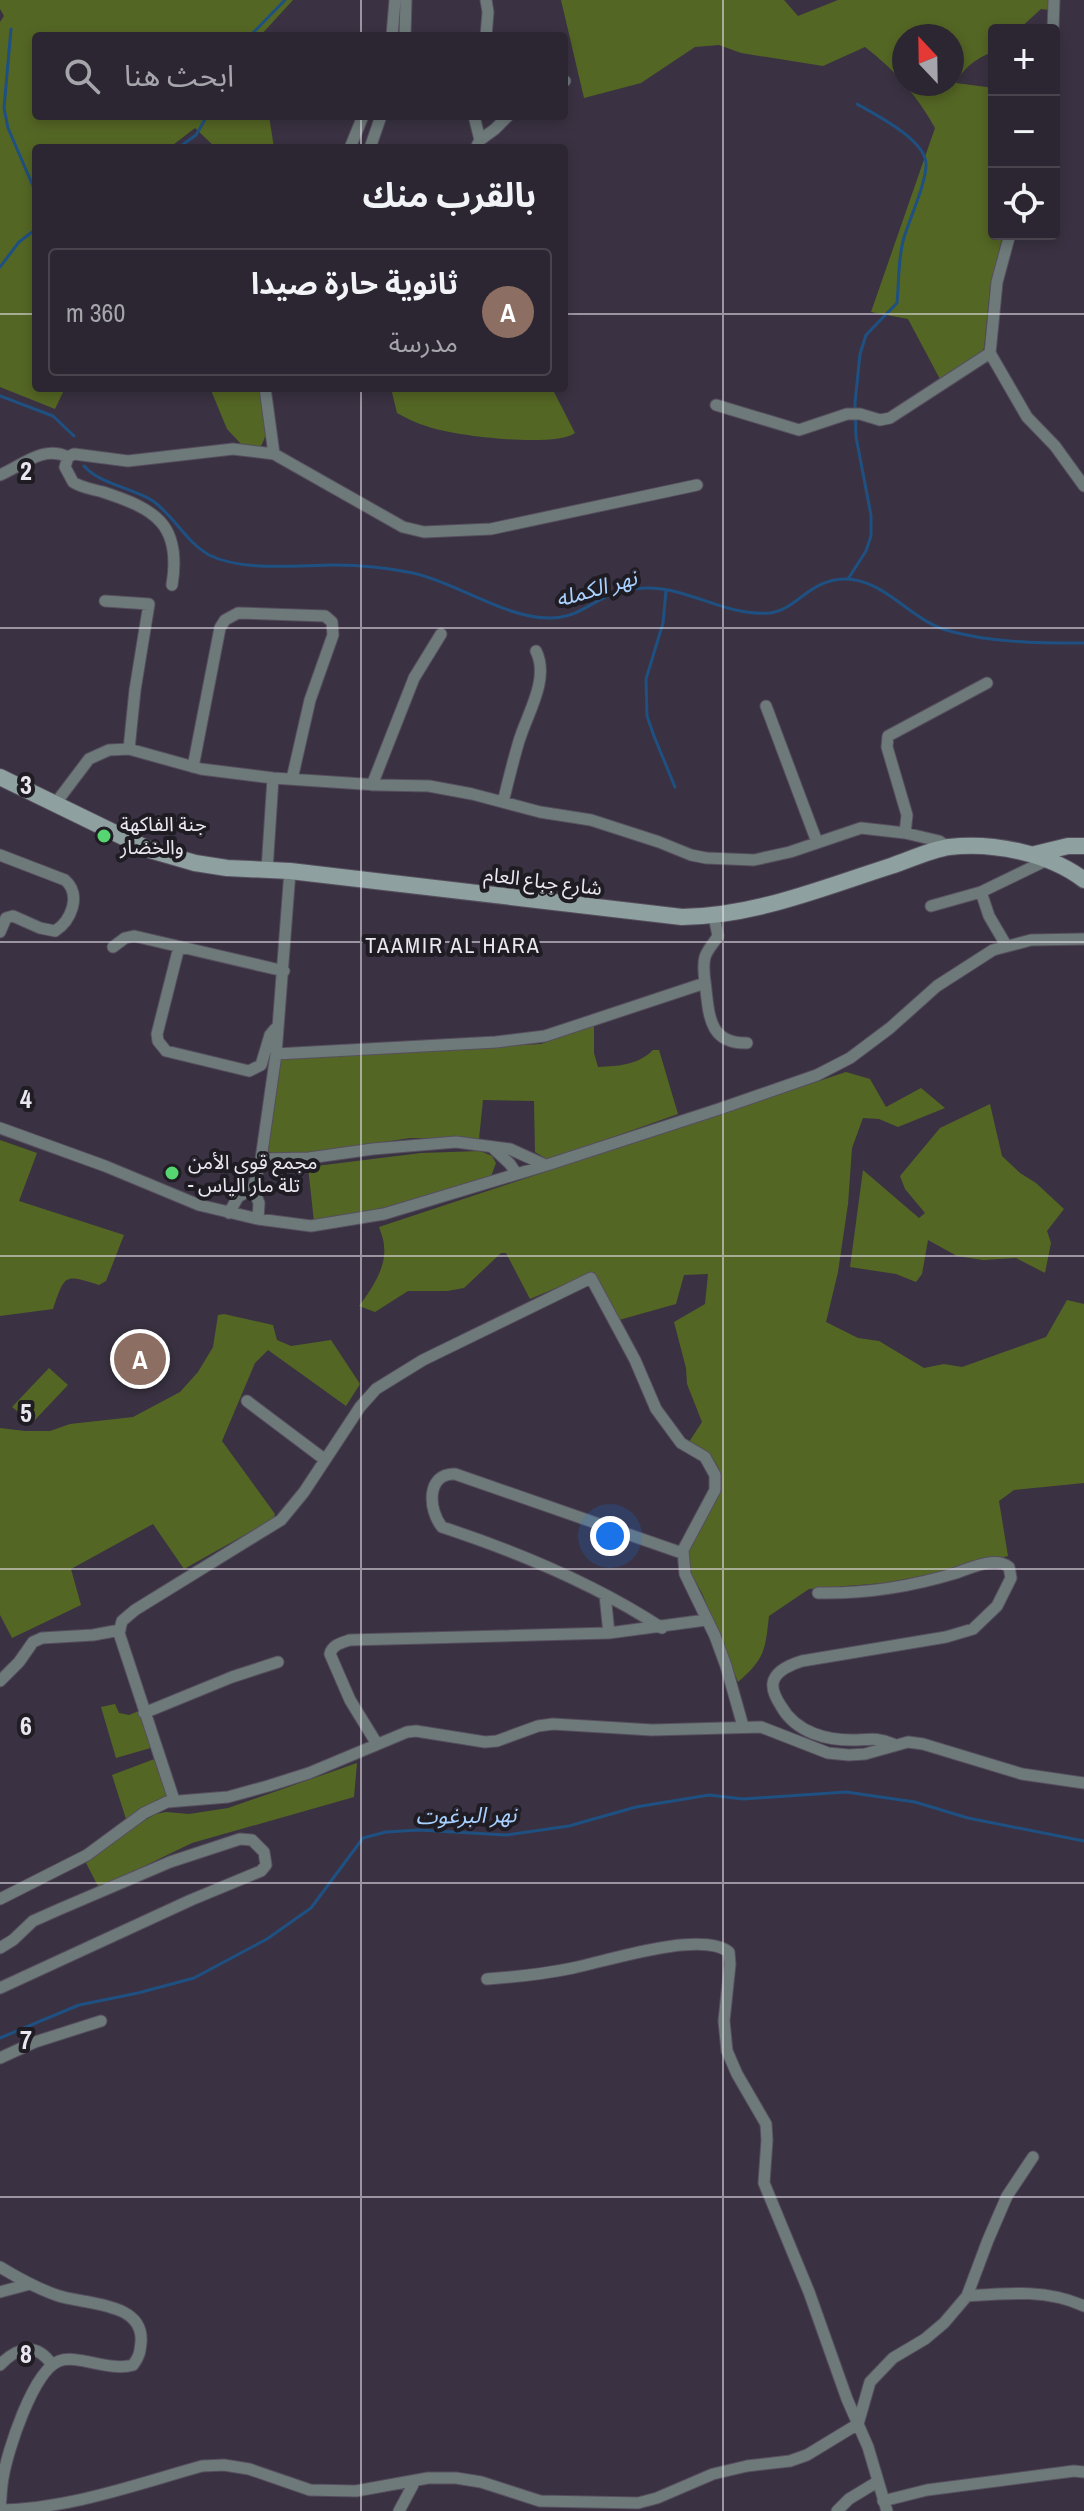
<!DOCTYPE html>
<html lang="ar">
<head>
<meta charset="utf-8">
<style>
  :root { --surface:#2c2632; --page:#342e3a; --text:#f1f3f6; --muted:#a6a5ac; --line:#48434d; --accent:#56d671 }
  body { margin:0; font-family:"Archivo Narrow","Noto Sans Arabic",sans-serif; background:var(--page); color:var(--text); direction:rtl }
  .controls { position:absolute; right:24px; top:24px; display:grid; overflow:hidden; border-radius:8px; box-shadow:0 4px 12px #0003 }
  .controls button { width:72px; height:72px; display:grid; place-items:center; padding:0; border:0; border-bottom:2px solid var(--line); background:var(--surface); color:var(--text); font:40px sans-serif }
  .compass { position:absolute; left:892px; top:24px; width:72px; height:72px; border-radius:50%; background:var(--surface); box-shadow:0 4px 12px #0003; rotate:338deg }
  .you { position:absolute; left:610px; top:1536px; width:28px; height:28px; margin:-20px; border:6px solid #fff; border-radius:50%; background:#1a73e8; box-shadow:0 0 0 12px #1a73e833 }
  .badge { display:grid; place-items:center; width:52px; height:52px; border-radius:50%; background:var(--accent); color:#fff; font-size:26px; font-weight:700 }
  .pin { position:absolute; translate:-50% -50%; border:4px solid #fff; box-shadow:0 2px 8px #0006 }
  .list { margin:0; padding:0; list-style:none }
  h2 { display:flex; justify-content:space-between; align-items:center; height:104px; margin:0; padding:0 32px; font-size:34px }
  h2 small { font-size:26px; font-weight:400; color:var(--muted) }
  .list li { display:grid; grid-template-columns:52px 1fr auto; gap:24px; align-items:center; box-sizing:border-box; height:128px; margin:0 16px 16px; padding:0 16px; border:2px solid var(--line); border-radius:8px }
  .list b { display:block; font-size:30px; white-space:nowrap }
  .list p { margin:0; font-size:26px; white-space:nowrap; color:var(--muted) }
  .list em { font-size:26px; font-style:normal; color:var(--muted) }
  .icon { flex:none; width:44px; height:44px; fill:none; stroke:currentColor; stroke-width:2; stroke-linecap:round; stroke-linejoin:round }
  .map { position:relative; flex:none; width:1084px; height:2511px; overflow:hidden; direction:ltr }
  .search { position:absolute; background:var(--surface); box-shadow:0 4px 12px #0003; left:32px; top:32px; width:536px; height:88px; display:flex; align-items:center; gap:20px; box-sizing:border-box; padding:0 28px; border-radius:8px; color:var(--muted); font-size:30px }
  .panel { position:absolute; background:var(--surface); box-shadow:0 4px 12px #0003; left:32px; top:144px; width:536px; height:248px; border-radius:8px; direction:rtl }
  .map>svg:first-child { display:block }
  .green { fill:#546624; fill-rule:evenodd }
  .lines { fill:none; stroke-linecap:round; stroke-linejoin:round }
  .stream { stroke:#1f5082; stroke-width:3 }
  .street-casing { stroke:#564f5e; stroke-width:13 }
  .secondary-casing { stroke:#564f5e; stroke-width:18 }
  .street { stroke:#6e7a7a; stroke-width:11 }
  .secondary { stroke:#8ea09f; stroke-width:16 }
  .grid { fill:none; stroke:#ebe7f1; stroke-width:2; stroke-opacity:0.55 }
  .poi-dot { fill:#56d671; stroke:#1f1c23; stroke-width:3 }
  .labels { text-anchor:middle; stroke-width:8; stroke-linejoin:round; paint-order:stroke }
  .poi-label { font-size:20px; fill:#ebe7f1; stroke:#1f1c23; text-anchor:start }
  .street-label { font-size:20px; fill:#ebe7f1; stroke:#1f1c23 }
  .water-label { font-size:22px; font-style:italic; fill:#a8d1ff; stroke:#1f1c23 }
  .neighbourhood-label { font-size:22px; letter-spacing:2px; fill:#ebe7f1; stroke:#1f1c23 }
  .grid-label { font-size:26px; text-anchor:middle; font-weight:bold; fill:#ebe7f1; stroke:#1f1c23; stroke-width:8; stroke-linejoin:round; paint-order:stroke }
</style>
</head>
<body>
<div class="map">
<svg width="1084" height="2511" viewBox="0 0 1084 2511">
  <rect width="100%" height="100%" fill="#3a3242"/>
  <!-- green -->
  <path class="green" d="M0,0H293L260,36H36V116H269L274,148H216L195,128L169,148H36V388H65L55,409L0,387V22L4,16L0,9Z
    M561,0H784L798,16L838,0H1050L1049,10L1041,9L1018,30H994V51C976,59 965,66 956,83L994,88V234H1003L990,288L984,348L980,355L941,381L908,319L871,312L935,128C918,97 894,69 865,47L823,66L741,53L719,45L695,47L641,83L584,98ZM904,36H952V84H904Z
    M210,388H260C265,410 272,427 260,448L242,445L227,429Z
    M391,388H552L575,433C555,448 451,436 426,426C416,423 406,418 397,413Z
    M594,1025V1053L598,1067C619,1066 638,1065 653,1050H659L678,1114L548,1160L535,1152L534,1101L483,1100L479,1139L410,1138L305,1154H273L268,1151L280,1058L541,1044Z
    M846,1072L870,1079L886,1107L921,1088L945,1108L898,1127L879,1119L863,1118L852,1148L848,1204L838,1272L826,1322L858,1338L879,1341L924,1368L944,1364L962,1367L1046,1337L1067,1300L1084,1304V1483L1014,1490L999,1501L1008,1556L937,1573L884,1583L809,1589L769,1616C765,1651 765,1658 738,1682L702,1593L689,1570L687,1557L696,1530L719,1495L717,1465L710,1455L689,1442L702,1422L687,1384L686,1368L674,1322L705,1304L708,1274L684,1275L676,1304L619,1320L594,1272L530,1299L506,1253H501L464,1288L447,1291H408L375,1312L359,1306C371,1290 387,1267 384,1246C384,1240 381,1233 379,1227Z
    M990,1104L1002,1156L1020,1173L1036,1183L1064,1209L1047,1231L1051,1243L1045,1273L1016,1258L983,1260L957,1256L928,1240L922,1274L916,1282L896,1274L850,1267L863,1170L919,1218L925,1213L905,1189L900,1176L940,1128Z
    M0,1140L37,1153L19,1201L124,1235L106,1281L99,1285C64,1274 65,1274 53,1309L0,1316Z
    M480,1151L492,1156L496,1163L490,1179L375,1213L314,1222L308,1167L421,1153Z
    M224,1314L273,1325L277,1340L291,1346L331,1340L360,1384L346,1406L268,1350L255,1363L222,1441L275,1514L273,1519L184,1569L153,1524L71,1569L81,1605L12,1638L0,1615V1428L25,1431H50L70,1424L133,1417L180,1392L198,1372L213,1347L218,1315Z
    M49,1368L68,1385L32,1423L12,1407Z
    M115,1704L119,1713L129,1715L141,1710L154,1747L116,1758L101,1707Z
    M157,1758L168,1795C153,1800 141,1811 126,1819L112,1775Z
    M357,1763L354,1797L192,1843L99,1888L86,1863L127,1830L156,1814L166,1812L189,1814L228,1808Z"/>
  <g class="lines">
    <!-- stream -->
    <path class="stream" d="M11,29L4,108L8,128L36,193
      M250,36L285,0
      M178,148L196,135L207,116
      M0,267L19,242L36,229
      M0,396L53,416L74,436
      M84,466C101,485 131,487 153,501C174,516 185,541 209,555C243,572 297,565 335,565C360,565 388,568 413,573C458,583 504,618 550,618C572,618 582,609 600,600C613,592 631,588 646,588C689,587 726,617 770,613C796,610 810,579 845,579C884,579 911,620 946,630C990,643 1039,643 1084,643
      M848,579L866,551L871,536V515L856,437L855,403L860,354L866,335L897,303C899,283 898,260 903,241C908,222 927,182 926,163C924,139 876,115 857,104
      M666,591L663,623L646,679L647,716L654,736L675,787
      M0,2038L79,2005L138,1993L194,1978L267,1939L311,1908L363,1838L386,1832L419,1830L506,1835L569,1826L636,1807L709,1795L743,1799L846,1792L915,1802L968,1818L1084,1841"/>
    <defs>
      <path id="street" d="M1053,30L1054,0
        M392,36L395,0
        M405,36L406,0
        M486,36L488,12L486,0
        M564,81H565
        M474,116L480,140L476,148
        M480,140L495,129L508,116
        M350,148L363,116
        M370,148L381,116
        M990,353L1027,417L1055,446L1084,486
        M265,388L274,454
        M716,405L799,430L847,414H860L880,420L890,418L990,353L997,282L1010,234
        M0,475C23,465 43,445 68,457
        M172,585C182,524 155,509 103,492C92,489 82,488 73,482L65,467L68,457L74,454L128,461L233,449L274,454L403,527L424,532L491,529L697,485
        M105,601L149,604L135,690L129,749
        M766,706L817,842
        M193,767L220,628L225,620L238,613L325,616L332,622L333,635L310,700L292,779
        M372,785L414,678L441,634
        M503,802C508,782 513,761 519,741C527,714 550,679 536,651
        M55,804L89,759L109,750L129,749L201,769L273,778L378,785L429,786L472,794L540,812L591,820L659,842L691,855L706,858L754,860L790,852L861,828L905,833L939,841L948,847
        M905,833L907,815L887,747L888,736L987,683
        M0,855L65,880C82,895 71,921 55,931L40,928L13,916L6,918L0,932
        M267,870L273,778
        M931,906L981,892
        M714,916L718,936C714,943 707,950 705,957C702,968 705,979 706,990C709,1018 711,1044 747,1043
        M1006,945L989,916L981,892L1047,860
        M113,947L125,938L134,936L284,971
        M179,947L157,1034L158,1041L166,1051L249,1071L261,1065L270,1035L275,1029
        M276,1054L496,1042L545,1036L705,983
        M0,1128L105,1166L199,1205L258,1219L311,1226L384,1214L550,1164L719,1109L817,1075L850,1058L890,1028L937,986L993,950L1031,940L1084,939
        M493,1148L510,1164L516,1173
        M261,1159L309,1158L373,1149L456,1142L510,1149L543,1164
        M229,1213L238,1197L253,1188
        M258,1219L259,1203L253,1188L261,1159L276,1054L290,871
        M247,1401L324,1459
        M818,1593C863,1594 913,1586 956,1573C971,1568 995,1556 1009,1567L1011,1578L997,1606L973,1629L946,1637L802,1661C792,1664 775,1671 773,1683C772,1690 777,1700 781,1706C796,1733 828,1741 857,1740C872,1739 880,1738 893,1744
        M605,1595L609,1633
        M662,1628C595,1584 518,1552 442,1527C428,1510 426,1473 455,1474L682,1553
        M0,1681L19,1662L33,1642L42,1638L93,1635L120,1630
        M144,1713L232,1677L278,1662
        M377,1744L350,1700L330,1654C332,1645 341,1643 350,1640L609,1633L706,1620
        M174,1800L119,1633L122,1621L135,1610L281,1520L304,1492L360,1407L376,1389L423,1360L591,1278L635,1360L656,1409L681,1443L705,1457L715,1475V1490L683,1550L685,1574L715,1636L726,1666L743,1726
        M0,1899L87,1855L144,1813L167,1802L228,1797L268,1786L309,1773L407,1732L416,1731L485,1742L497,1741L538,1726L553,1724L652,1730L761,1727L828,1753L849,1755L865,1754L908,1742L923,1744L1022,1774L1084,1783
        M0,1948L13,1940L33,1921L60,1909L170,1862L240,1839L252,1840L264,1852L266,1865L261,1871L191,1900L0,1988
        M487,1979C515,1977 544,1974 573,1968C607,1961 701,1930 729,1952L730,1964L724,2021L727,2051L737,2074L766,2124L767,2140L764,2183L809,2292L847,2399L868,2447L887,2511
        M0,2058L35,2042L101,2021
        M0,2267C18,2278 36,2288 56,2295C84,2305 144,2301 141,2342C140,2353 139,2357 133,2365C109,2372 78,2354 59,2361C33,2371 7,2452 3,2478C1,2488 1,2499 0,2509
        M0,2292L30,2284
        M967,2296L988,2240L1007,2196L1033,2157
        M0,2365C17,2347 37,2342 52,2365
        M858,2424L870,2382L893,2358L925,2339L944,2323L967,2296C1007,2293 1047,2289 1084,2306
        M883,2501L927,2490L1074,2471L1084,2472
        M0,2510C69,2509 137,2484 202,2466L224,2465L249,2469L310,2490L356,2491L428,2478H456L481,2482L540,2501L638,2503L657,2498L713,2474L747,2466L790,2461L807,2455L858,2424
        M399,2511L415,2481
        M837,2511L849,2499L877,2482"/>
      <path id="secondary" d="M0,777L150,850L195,863L227,868L290,871L682,917C755,916 822,888 891,866C909,860 930,850 949,847C993,842 1049,853 1084,880
        M1035,854L1068,846H1084"/>
    </defs>
    <!-- street casing -->
    <use href="#street" class="street-casing"/>
    <!-- secondary casing -->
    <use href="#secondary" class="secondary-casing"/>
    <!-- street -->
    <use href="#street" class="street"/>
    <!-- secondary -->
    <use href="#secondary" class="secondary"/>
  </g>
  <!-- grid -->
  <path class="grid" d="M361,0V36M723,0V2511M361,116V148M0,314H36M564,314H1084M361,388V2511M0,628H1084M0,942H1084M0,1256H1084M0,1569H1084M0,1883H1084M0,2197H1084"/>
  <!-- markers -->
  <g class="poi-dot">
    <circle cx="104" cy="836" r="8"/>
    <circle cx="172" cy="1173" r="8"/>
  </g>
  <g class="labels">
    <!-- poi labels -->
    <g class="poi-label">
      <text x="120" y="831">جنة الفاكهة<tspan x="120" dy="23">والخضار</tspan></text>
      <text x="188" y="1169">مجمع قوى الأمن<tspan x="188" dy="23">- تلة مار الياس</tspan></text>
    </g>
    <!-- street labels -->
    <g class="street-label">
      <text transform="translate(543 881) rotate(7)" y="7">شارع جباع العام</text>
    </g>
    <!-- water labels -->
    <g class="water-label">
      <text transform="translate(596 588) rotate(-16)" y="8">نهر الكمله</text>
      <text transform="translate(466 1815) rotate(-1)" y="8">نهر البرغوت</text>
    </g>
    <!-- neighbourhood labels -->
    <g class="neighbourhood-label">
      <text x="453" y="953">TAAMIR AL HARA</text>
    </g>
  </g>
  <g class="grid-label">
    <text x="26" y="480">2</text>
    <text x="26" y="794">3</text>
    <text x="26" y="1108">4</text>
    <text x="26" y="1422">5</text>
    <text x="26" y="1735">6</text>
    <text x="26" y="2049">7</text>
    <text x="26" y="2363">8</text>
  </g>
</svg>
<div class="controls">
<button>+</button>
<button>−</button>
<button><svg class="icon" aria-label="locate" viewBox="0 0 24 24"><circle cx="12" cy="12" r="6"/><path d="M12 2v4M12 18v4M2 12h4M18 12h4"/></svg></button>
</div>
<svg class="compass" viewBox="-18 -18 36 36"><path d="M0-13l5 13h-10z" fill="#e53935"/><path d="M0 13l5-13h-10z" fill="#a6a5ac"/></svg>
<div class="you"></div>
<div class="pin badge" style="left:140px;top:1359px;background:#8d6e63">A</div>
<div class="search"><svg class="icon" aria-label="search" viewBox="0 0 24 24"><circle cx="10" cy="10" r="6"/><path d="M15 15l6 6"/></svg>ابحث هنا</div>
<section class="panel">
<h2>بالقرب منك<small></small></h2>
<ul class="list">
<li><span class="badge" style="background:#8d6e63">A</span><div><b>ثانوية حارة صيدا</b><p>مدرسة</p></div><em>360 m</em></li>
</ul>
</section>
</div>
</body>
</html>
